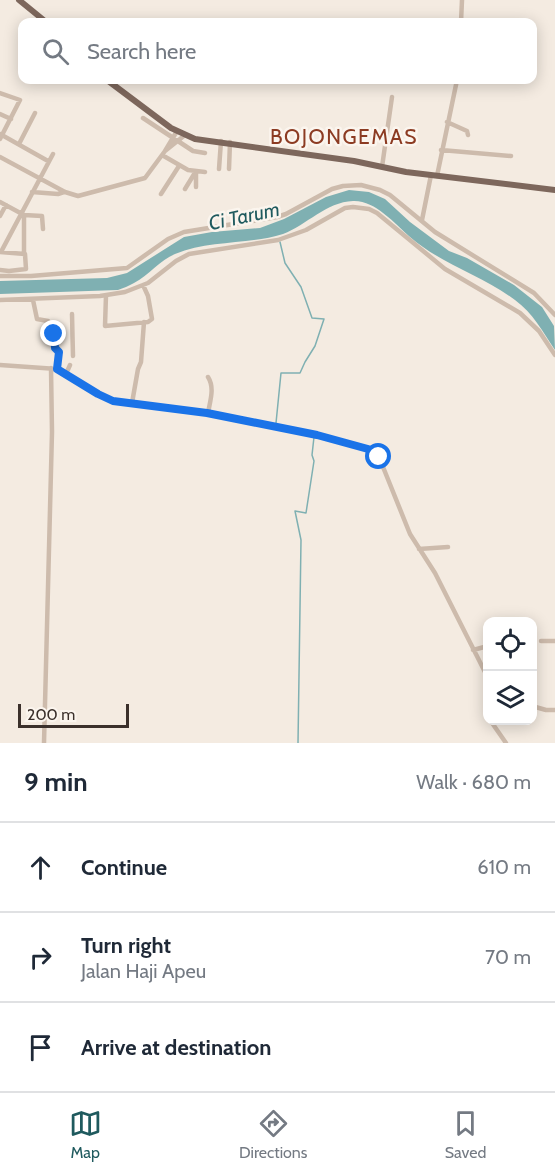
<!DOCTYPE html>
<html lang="en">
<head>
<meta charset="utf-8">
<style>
  :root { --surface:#fff; --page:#f2f2f3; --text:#1f2937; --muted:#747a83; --line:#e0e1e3; --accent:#1f5a5e }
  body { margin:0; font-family:Cabin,sans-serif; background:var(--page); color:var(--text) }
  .controls { position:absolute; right:18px; bottom:18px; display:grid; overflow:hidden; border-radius:12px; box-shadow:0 3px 15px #0003 }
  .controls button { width:54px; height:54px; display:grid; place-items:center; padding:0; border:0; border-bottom:2px solid var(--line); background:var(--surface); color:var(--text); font:30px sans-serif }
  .scale { position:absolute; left:18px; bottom:15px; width:111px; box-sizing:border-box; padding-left:6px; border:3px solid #3b302b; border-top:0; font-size:16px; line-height:21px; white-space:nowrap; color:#3b302b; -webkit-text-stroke:4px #fbf5ee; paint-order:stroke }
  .stop { position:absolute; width:18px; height:18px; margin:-14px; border:4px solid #1a73e8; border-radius:50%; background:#fff }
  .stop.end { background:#1a73e8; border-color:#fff; box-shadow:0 2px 6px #0008 }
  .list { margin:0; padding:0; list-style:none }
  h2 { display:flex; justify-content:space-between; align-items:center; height:78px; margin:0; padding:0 24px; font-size:26px }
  h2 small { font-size:20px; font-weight:400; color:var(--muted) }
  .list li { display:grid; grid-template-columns:39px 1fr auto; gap:18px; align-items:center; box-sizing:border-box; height:90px; padding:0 24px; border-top:2px solid var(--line) }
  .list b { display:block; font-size:22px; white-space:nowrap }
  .list p { margin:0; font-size:20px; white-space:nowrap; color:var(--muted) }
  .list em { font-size:20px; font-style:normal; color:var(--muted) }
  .icon { flex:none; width:33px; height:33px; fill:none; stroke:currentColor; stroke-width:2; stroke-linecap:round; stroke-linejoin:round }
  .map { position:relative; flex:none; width:555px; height:743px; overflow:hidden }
  .search { position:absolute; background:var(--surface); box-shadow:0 3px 15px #0003; left:18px; right:18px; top:18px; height:66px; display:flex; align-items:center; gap:15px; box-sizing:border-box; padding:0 21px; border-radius:12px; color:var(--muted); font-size:22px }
  .sheet { height:348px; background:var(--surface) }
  nav { display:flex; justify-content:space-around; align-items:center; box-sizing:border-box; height:84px; border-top:2px solid var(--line); background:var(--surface); font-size:16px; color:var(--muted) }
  nav a { display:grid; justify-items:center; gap:3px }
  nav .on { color:var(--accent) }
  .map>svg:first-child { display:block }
  .water { fill:#7fb0b2 }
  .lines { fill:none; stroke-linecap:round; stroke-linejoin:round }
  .stream { stroke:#7fb0b2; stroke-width:1.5 }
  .minor { stroke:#cdbbac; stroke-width:4.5 }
  .major { stroke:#7d675c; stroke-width:6 }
  .route { stroke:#1a73e8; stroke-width:8 }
  .labels { text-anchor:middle; stroke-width:5; stroke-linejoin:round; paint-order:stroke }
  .water-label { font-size:20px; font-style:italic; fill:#1f5a5e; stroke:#fbf5ee }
  .quarter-label { font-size:21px; letter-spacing:1.5px; fill:#8c3b22; stroke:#fbf5ee }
</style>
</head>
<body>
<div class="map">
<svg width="555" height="743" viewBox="0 0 555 743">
  <rect width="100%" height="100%" fill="#f4ebe1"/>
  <!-- water -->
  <path class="water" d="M349,190L369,192L385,199L410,222L449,251L467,258L514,285L542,307L554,326L555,350C543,332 533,313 515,300C483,276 441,264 410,237C394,223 375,200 353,201C326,202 307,225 283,234C248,245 209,240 175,254C160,260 149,275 134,283C129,286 123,288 118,290L0,294V281L107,278L127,273L184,237L212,232L260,228L284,219L326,197Z"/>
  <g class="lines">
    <!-- stream -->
    <path class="stream" d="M276,423L281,373H300L305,362L315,346L324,319L312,318L301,287L285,263L280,242
      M276,428L314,437L312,455L314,461L306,513L295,511L301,540L298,743"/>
    <!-- minor -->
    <path class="minor" d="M461,22L462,0
      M0,93L20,100L0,139
      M0,114L11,119
      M143,118L193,151L205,153
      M447,122L467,131L468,135
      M177,131L165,151L185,135
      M0,134L48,161
      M19,144L35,113
      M441,150L511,156
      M162,155L188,170L205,172
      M0,157L65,192L78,196L145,178L165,151
      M382,167L392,97
      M219,169L221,141
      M229,169L230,142
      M196,174V187
      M437,176L457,80
      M185,189L196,171
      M32,192L58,194L64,192
      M161,194L179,166
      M0,202L24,215V253
      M24,215L42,216L43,229
      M0,216L6,205
      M422,220L431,175
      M0,252L25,254L26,269L9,271L0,270
      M1,252L53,154
      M0,276H31L127,268L168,239L184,232L277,217L286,214L332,189L343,186L361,185L380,190L390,195L435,232L534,293L555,315
      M106,295L105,326L148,322L152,319L148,296L143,285
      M0,300L100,296L125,292L148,283L176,261L189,254L278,240L306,230L345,208L353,207L369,209L377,213L445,269L520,313L539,331L555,355
      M33,300L37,319L48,321C56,331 51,343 59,352L57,369
      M72,314L73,356
      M0,365L57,369L97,394L113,401L231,417L317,435L372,451L379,457L410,534L435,573L488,678
      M66,374L70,365
      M132,403L138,369L141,362L144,322
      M208,413C210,401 215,388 208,377
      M419,549L448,547
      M541,641H555
      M473,650L488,646
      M532,706L546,710H555
      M490,720L506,743
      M44,743L52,432L51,368"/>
    <!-- major -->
    <path class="major" d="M19,0L46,22
      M107,80L171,128L195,139L354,161L406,172L555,190"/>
  </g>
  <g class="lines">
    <!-- route -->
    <path class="route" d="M54,334L55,348L59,352L57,369L98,394L113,401L207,413L317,435L368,449L379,457"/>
  </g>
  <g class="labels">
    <!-- water labels -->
    <g class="water-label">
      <text transform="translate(244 216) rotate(-12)" y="7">Ci Tarum</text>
    </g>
    <!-- quarter labels -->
    <g class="quarter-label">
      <text x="344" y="144">BOJONGEMAS</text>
    </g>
  </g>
</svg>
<div class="controls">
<button><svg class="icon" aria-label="locate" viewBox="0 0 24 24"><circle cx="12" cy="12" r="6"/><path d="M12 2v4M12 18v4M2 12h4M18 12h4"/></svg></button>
<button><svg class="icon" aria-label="layers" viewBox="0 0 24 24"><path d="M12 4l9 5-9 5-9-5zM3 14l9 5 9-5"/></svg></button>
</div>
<div class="scale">200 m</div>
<div class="stop" style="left:379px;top:457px"></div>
<div class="stop end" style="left:54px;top:334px"></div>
<div class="search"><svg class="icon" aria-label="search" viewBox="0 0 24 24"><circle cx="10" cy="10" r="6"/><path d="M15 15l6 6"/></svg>Search here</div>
</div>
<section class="sheet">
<h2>9 min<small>Walk · 680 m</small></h2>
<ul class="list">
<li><svg class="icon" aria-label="ahead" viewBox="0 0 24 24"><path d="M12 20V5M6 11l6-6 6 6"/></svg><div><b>Continue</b></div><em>610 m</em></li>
<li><svg class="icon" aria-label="right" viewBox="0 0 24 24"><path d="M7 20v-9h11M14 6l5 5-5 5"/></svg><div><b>Turn right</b><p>Jalan Haji Apeu</p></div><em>70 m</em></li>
<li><svg class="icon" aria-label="arrive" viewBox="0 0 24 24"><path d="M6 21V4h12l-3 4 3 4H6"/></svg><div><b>Arrive at destination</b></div></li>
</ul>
</section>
<nav>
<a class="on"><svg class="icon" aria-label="map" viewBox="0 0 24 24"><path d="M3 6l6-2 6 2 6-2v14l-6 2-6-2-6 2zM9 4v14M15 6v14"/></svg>Map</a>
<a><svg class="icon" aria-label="directions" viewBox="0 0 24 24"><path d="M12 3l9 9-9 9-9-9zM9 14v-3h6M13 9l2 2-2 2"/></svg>Directions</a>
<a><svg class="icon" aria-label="saved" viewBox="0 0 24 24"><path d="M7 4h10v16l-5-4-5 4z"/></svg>Saved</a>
</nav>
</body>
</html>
